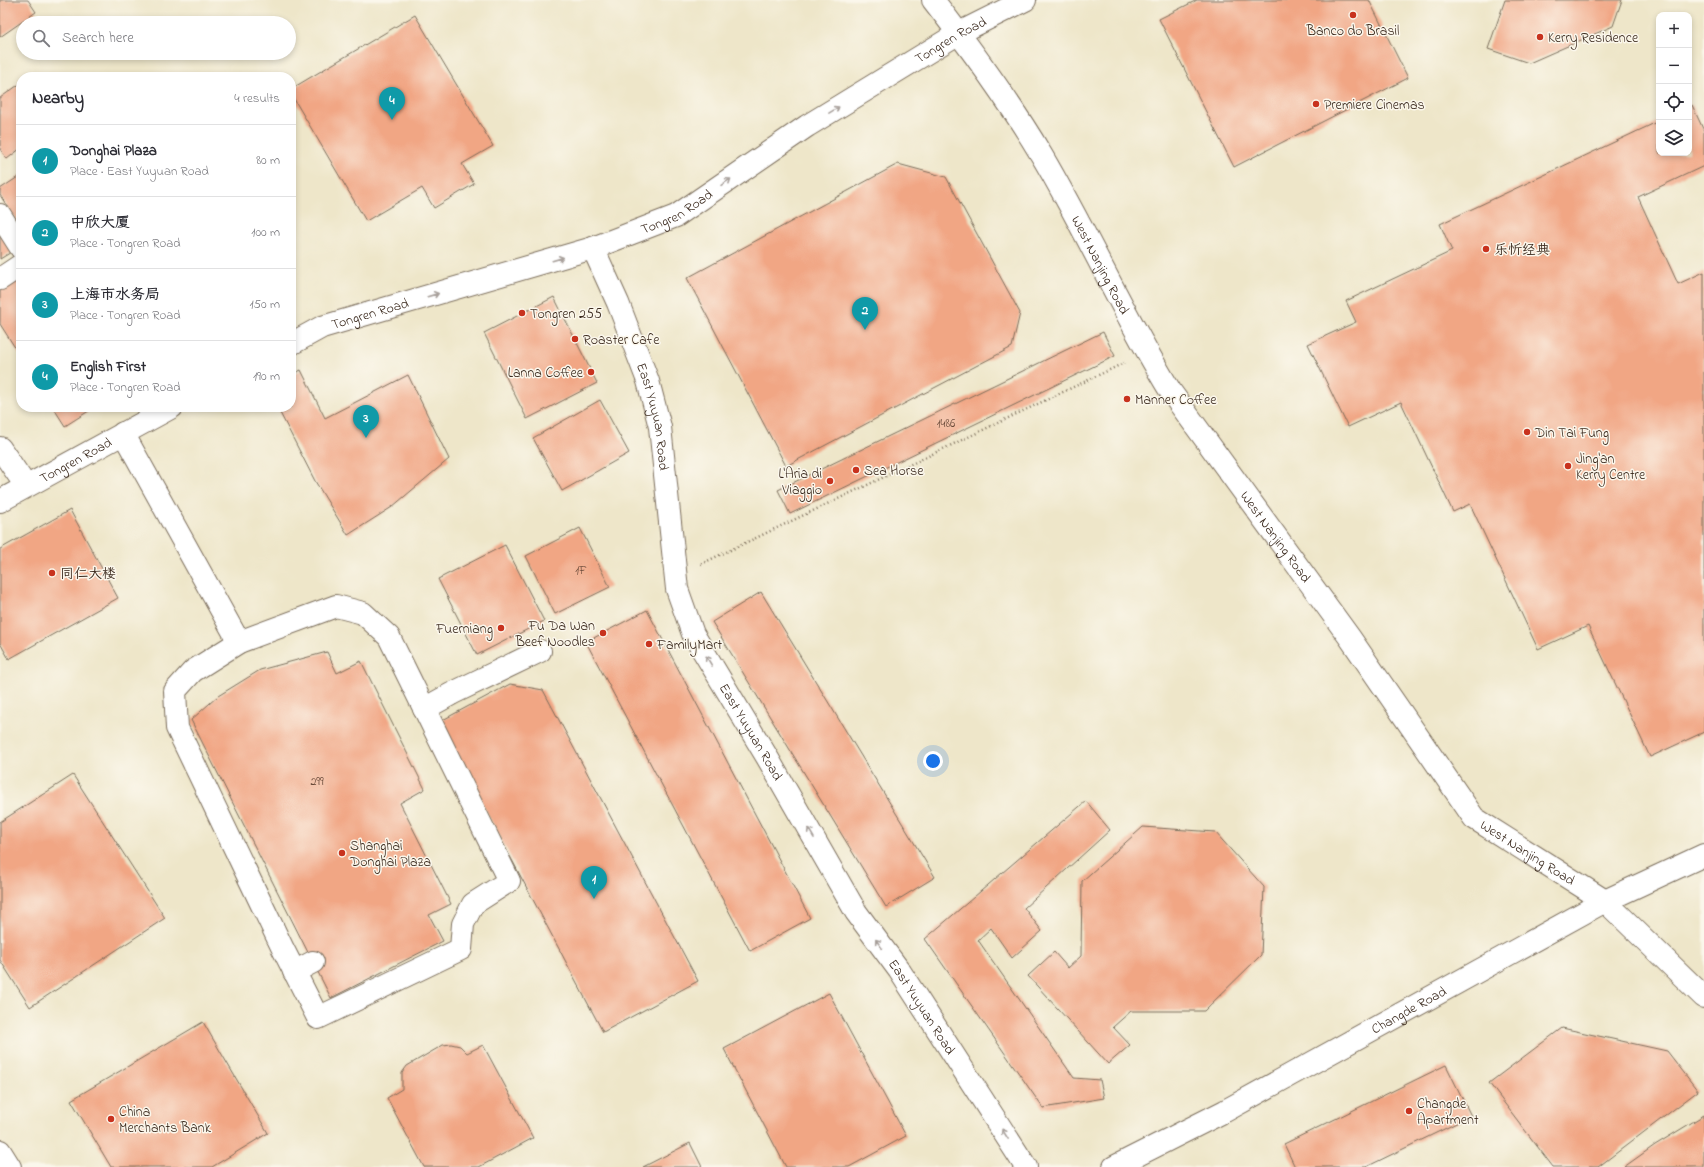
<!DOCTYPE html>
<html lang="en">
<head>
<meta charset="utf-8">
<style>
  :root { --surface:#fff; --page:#f2f2f3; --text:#2b2b33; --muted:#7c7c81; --line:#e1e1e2; --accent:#c8321e }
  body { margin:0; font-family:"Indie Flower","LXGW WenKai TC",sans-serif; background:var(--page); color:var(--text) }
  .controls { position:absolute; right:12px; top:12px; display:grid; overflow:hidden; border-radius:8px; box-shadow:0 2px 6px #0003 }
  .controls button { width:36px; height:36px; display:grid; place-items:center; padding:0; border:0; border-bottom:1px solid var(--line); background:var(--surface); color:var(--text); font:20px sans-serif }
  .you { position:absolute; left:933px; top:761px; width:14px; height:14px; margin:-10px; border:3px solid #fff; border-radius:50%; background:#1a73e8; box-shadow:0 0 0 6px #1a73e833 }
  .badge { display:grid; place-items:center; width:26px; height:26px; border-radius:50%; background:var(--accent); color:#fff; font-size:13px; font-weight:700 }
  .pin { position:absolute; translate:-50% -33px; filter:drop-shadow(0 1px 2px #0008) }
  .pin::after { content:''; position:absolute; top:21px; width:14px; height:12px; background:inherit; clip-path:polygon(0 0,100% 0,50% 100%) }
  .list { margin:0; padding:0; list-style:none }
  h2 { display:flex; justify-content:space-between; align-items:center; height:52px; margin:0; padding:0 16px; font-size:17px }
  h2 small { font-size:13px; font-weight:400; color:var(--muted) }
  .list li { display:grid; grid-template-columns:26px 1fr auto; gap:12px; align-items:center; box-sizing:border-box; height:72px; padding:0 16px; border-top:1px solid var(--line) }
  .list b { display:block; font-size:15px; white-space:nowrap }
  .list p { margin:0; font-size:13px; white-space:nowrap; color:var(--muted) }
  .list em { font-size:13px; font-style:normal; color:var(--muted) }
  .icon { flex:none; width:22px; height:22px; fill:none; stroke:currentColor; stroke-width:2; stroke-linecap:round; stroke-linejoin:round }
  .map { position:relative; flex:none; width:1704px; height:1167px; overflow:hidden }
  .search { position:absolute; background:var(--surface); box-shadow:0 2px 6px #0003; left:16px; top:16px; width:280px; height:44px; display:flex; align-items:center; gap:10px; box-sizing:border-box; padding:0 14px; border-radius:22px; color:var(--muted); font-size:15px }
  .panel { position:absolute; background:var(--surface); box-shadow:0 2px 6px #0003; left:16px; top:72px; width:280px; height:340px; border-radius:16px }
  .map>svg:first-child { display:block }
  .building { fill:#f1a684 }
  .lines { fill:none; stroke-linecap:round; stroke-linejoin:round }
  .minor-casing { stroke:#7a6c5a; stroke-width:24 }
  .major-casing { stroke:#7a6c5a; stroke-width:24 }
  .path { stroke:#7a6c5a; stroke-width:2.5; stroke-dasharray:1 3; stroke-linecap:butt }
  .minor { stroke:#fff; stroke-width:22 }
  .major { stroke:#fff; stroke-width:22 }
  .oneway { stroke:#a79f9a }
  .poi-dot { fill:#c8321e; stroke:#fbf7ec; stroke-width:1.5 }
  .labels { text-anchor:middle; stroke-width:3; stroke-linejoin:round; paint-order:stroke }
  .number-label { font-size:12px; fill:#684938 }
  .poi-label { font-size:14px; fill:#3b2a1e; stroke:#fbf7ec; text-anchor:start }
  .street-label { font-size:14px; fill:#3b2a1e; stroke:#fbf7ec }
</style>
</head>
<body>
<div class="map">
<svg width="1704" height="1167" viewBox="0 0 1704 1167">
  <rect width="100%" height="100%" fill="#fbf7ec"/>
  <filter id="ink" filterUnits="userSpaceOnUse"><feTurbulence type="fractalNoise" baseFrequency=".025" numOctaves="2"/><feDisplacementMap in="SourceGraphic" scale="8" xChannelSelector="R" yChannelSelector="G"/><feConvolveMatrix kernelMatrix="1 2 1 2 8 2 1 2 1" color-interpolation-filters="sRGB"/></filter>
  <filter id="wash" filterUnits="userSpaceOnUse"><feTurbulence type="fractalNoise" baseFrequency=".012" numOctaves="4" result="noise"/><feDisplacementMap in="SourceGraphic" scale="16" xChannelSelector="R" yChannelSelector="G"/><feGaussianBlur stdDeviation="0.9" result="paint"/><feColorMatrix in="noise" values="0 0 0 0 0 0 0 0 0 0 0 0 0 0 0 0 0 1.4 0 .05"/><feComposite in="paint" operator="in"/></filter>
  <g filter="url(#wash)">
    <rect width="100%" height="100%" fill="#eee6c9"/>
    <g id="blocks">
      <!-- building -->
      <path class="building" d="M0,0H28L36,12L0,37Z
        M1197,0H1369L1408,78L1234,167L1159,19Z
        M1505,0H1622L1613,26L1529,63L1488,49Z
        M415,15L493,146L462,164L474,184L434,208L422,188L366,221L291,94V89Z
        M21,83V148L7,159L0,149V98Z
        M1692,105L1704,131V166L1638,197L1678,284L1704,272V732L1650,757L1588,626L1538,649L1470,504L1453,512L1401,402L1348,427L1308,344L1356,322L1346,301L1452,251L1440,224L1659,121V153H1689V106Z
        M898,164L946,177L1020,313L1012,347L786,466L687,278Z
        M21,175V228L0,195V189Z
        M0,232L13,251L0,259Z
        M21,276V357L0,324V289Z
        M554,297L597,383L527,419L484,333Z
        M1103,332L1115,356L790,514L778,490Z
        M301,370L325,418L408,375L449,459L392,507L348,535L315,481L277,407H291V375Z
        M600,400L629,453L562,491L533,438Z
        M53,407H95L65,426Z
        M70,510L118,598L9,659L0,643V549Z
        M580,528L610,587L555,614L526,556Z
        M505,545L544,621L477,655L438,579Z
        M761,592L935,877L886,907L712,622Z
        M647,610L810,918L750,951L586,642Z
        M327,652L337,673L361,661L425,789L400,803L451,904L429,915L443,941L331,998L191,720L218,696L260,670Z
        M510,684L543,690L698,981L603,1032L439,722Z
        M73,775L165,918L30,1007L0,960V822Z
        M1086,801L1110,830L1024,908L1042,931L1012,958L991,928L978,940L1074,1078L1100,1080L1104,1098L1043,1108L925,939Z
        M1143,827L1215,832L1264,887L1261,955L1204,1011H1131L1113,1027L1130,1045L1108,1064L1028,976L1054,952L1068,968L1081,956L1082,881Z
        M829,993L906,1136L849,1167H786L724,1049Z
        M203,1022L268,1133L212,1167H111L71,1100Z
        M1562,1028L1667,1051L1698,1091L1598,1167H1553L1489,1083Z
        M451,1044L460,1046L467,1053L483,1045L533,1138L479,1167H424L387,1098L402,1089V1073L407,1066L443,1045Z
        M1446,1065L1471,1116L1366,1167H1295L1284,1144Z
        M1704,1115V1167H1624L1655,1145Z
        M690,1143L702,1167H643Z"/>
    </g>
  </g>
  <g filter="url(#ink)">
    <use href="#blocks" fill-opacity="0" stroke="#7a6c5a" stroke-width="1"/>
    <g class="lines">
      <defs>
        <g id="minor">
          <path d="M0,215L21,248"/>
          <path id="s1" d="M593,248L618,303L648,381L660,427L677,589L693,634L767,757L856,912L899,970L1026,1167"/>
          <path d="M0,279L21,265"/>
          <path id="s2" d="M291,344L322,327L593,248L676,216L807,126L959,33L1025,0"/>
          <path d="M123,433L239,642"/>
          <path d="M0,448L26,486"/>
          <path id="s3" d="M0,501L172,407"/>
          <path d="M336,606L363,613L389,637L509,881L473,904L463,924L461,949L318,1018L283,949L177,728L175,691L193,671L239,642Z"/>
          <path d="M424,709L453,693L540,651"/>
          <path d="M294,972L313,962"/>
        </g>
        <g id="major">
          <path id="s4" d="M933,0C972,50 1010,102 1042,156C1088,234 1124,316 1171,392L1350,638L1474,818L1605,901L1704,997"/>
          <path d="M0,1151L10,1167"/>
          <path id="s5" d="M1114,1167L1225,1111L1605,901L1704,855"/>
        </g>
      </defs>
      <!-- minor casing -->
      <use href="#minor" class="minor-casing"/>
      <!-- major casing -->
      <use href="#major" class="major-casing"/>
      <!-- path -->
      <path class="path" d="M701,564L1124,363"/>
      <!-- minor -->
      <use href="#minor" class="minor"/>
      <!-- major -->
      <use href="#major" class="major"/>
    </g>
    <!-- one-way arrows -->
    <defs><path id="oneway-shaft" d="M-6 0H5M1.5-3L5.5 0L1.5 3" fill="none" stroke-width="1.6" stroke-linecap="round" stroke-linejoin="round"/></defs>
    <g class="oneway">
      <use href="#oneway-shaft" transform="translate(834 110) rotate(-31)"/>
      <use href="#oneway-shaft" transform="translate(726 182) rotate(-34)"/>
      <use href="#oneway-shaft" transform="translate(558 259) rotate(-16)"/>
      <use href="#oneway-shaft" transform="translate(433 295) rotate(-16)"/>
      <use href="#oneway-shaft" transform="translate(709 661) rotate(-121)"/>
      <use href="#oneway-shaft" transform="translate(811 833) rotate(-120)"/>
      <use href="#oneway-shaft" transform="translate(879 944) rotate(-126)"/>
      <use href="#oneway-shaft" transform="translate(1005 1134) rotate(-122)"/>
    </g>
  </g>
  <!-- markers -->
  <g class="poi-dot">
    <circle cx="1353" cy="15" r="4"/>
    <circle cx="1540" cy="37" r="4"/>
    <circle cx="1316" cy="104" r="4"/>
    <circle cx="1486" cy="249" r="4"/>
    <circle cx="522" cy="313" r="4"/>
    <circle cx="575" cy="339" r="4"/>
    <circle cx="591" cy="372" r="4"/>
    <circle cx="1127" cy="399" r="4"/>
    <circle cx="1527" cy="432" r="4"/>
    <circle cx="1568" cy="466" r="4"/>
    <circle cx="856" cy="470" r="4"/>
    <circle cx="830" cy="481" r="4"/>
    <circle cx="52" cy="573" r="4"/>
    <circle cx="501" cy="628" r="4"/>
    <circle cx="603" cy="633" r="4"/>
    <circle cx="649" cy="644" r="4"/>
    <circle cx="342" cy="853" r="4"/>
    <circle cx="1409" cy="1111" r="4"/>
    <circle cx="111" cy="1119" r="4"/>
  </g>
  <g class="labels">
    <!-- number labels -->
    <g class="number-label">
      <text x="946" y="427">1486</text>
      <text x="581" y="574">1F</text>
      <text x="317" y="785">299</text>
    </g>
    <!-- poi labels -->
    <g class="poi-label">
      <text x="1353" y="35" text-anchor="middle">Banco do Brasil</text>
      <text x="1548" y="42">Kerry Residence</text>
      <text x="1324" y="109">Premiere Cinemas</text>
      <text x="1494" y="254">乐忻经典</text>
      <text x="530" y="318">Tongren 255</text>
      <text x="583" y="344">Roaster Cafe</text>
      <text x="583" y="377" text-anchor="end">Lanna Coffee</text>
      <text x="1135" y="404">Manner Coffee</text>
      <text x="1535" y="437">Din Tai Fung</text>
      <text x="1576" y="463">Jing'an<tspan x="1576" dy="16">Kerry Centre</tspan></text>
      <text x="864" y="475">Sea Horse</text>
      <text x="822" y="478" text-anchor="end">L'Aria di<tspan x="822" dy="16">Viaggio</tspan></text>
      <text x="60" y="578">同仁大楼</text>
      <text x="595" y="630" text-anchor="end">Fu Da Wan<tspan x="595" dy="16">Beef Noodles</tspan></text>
      <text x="493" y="633" text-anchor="end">Fuerniang</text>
      <text x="657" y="649">FamilyMart</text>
      <text x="350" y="850">Shanghai<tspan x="350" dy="16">Donghai Plaza</tspan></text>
      <text x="1417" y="1108">Changde<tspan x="1417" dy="16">Apartment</tspan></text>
      <text x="119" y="1116">China<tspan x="119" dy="16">Merchants Bank</tspan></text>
    </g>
    <!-- street labels -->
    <g class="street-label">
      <text dy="5" stroke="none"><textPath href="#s2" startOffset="733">Tongren Road</textPath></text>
      <text dy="5" stroke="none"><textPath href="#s2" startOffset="409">Tongren Road</textPath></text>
      <text dy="5" stroke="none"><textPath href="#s4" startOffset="314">West Nanjing Road</textPath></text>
      <text dy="5" stroke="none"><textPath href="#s2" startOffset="85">Tongren Road</textPath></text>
      <text dy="5" stroke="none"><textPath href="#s1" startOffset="180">East Yuyuan Road</textPath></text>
      <text dy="5" stroke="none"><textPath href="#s3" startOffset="86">Tongren Road</textPath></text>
      <text dy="5" stroke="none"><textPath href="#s4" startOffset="638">West Nanjing Road</textPath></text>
      <text dy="5" stroke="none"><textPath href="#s1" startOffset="516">East Yuyuan Road</textPath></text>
      <text dy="5" stroke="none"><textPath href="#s4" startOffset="1046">West Nanjing Road</textPath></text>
      <text dy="5" stroke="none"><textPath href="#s1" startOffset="840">East Yuyuan Road</textPath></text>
      <text dy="5" stroke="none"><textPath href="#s5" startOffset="334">Changde Road</textPath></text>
    </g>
  </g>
</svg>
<div class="controls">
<button>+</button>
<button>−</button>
<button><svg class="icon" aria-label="locate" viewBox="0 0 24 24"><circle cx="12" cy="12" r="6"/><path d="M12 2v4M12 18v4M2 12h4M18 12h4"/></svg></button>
<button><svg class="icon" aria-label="layers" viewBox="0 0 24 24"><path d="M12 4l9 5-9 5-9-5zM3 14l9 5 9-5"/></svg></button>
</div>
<div class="you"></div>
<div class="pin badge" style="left:594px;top:899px;background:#0f9aa8">1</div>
<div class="pin badge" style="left:865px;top:330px;background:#0f9aa8">2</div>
<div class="pin badge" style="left:366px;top:438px;background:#0f9aa8">3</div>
<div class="pin badge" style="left:392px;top:120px;background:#0f9aa8">4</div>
<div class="search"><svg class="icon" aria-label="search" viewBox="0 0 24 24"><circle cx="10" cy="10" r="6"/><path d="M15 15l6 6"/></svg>Search here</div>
<section class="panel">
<h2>Nearby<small>4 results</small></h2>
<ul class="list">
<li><span class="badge" style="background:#0f9aa8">1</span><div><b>Donghai Plaza</b><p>Place · East Yuyuan Road</p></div><em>80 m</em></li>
<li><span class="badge" style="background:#0f9aa8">2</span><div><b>中欣大厦</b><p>Place · Tongren Road</p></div><em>100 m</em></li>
<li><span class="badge" style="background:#0f9aa8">3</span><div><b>上海市水务局</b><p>Place · Tongren Road</p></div><em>150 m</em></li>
<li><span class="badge" style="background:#0f9aa8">4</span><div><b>English First</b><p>Place · Tongren Road</p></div><em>190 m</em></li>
</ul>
</section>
</div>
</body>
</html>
